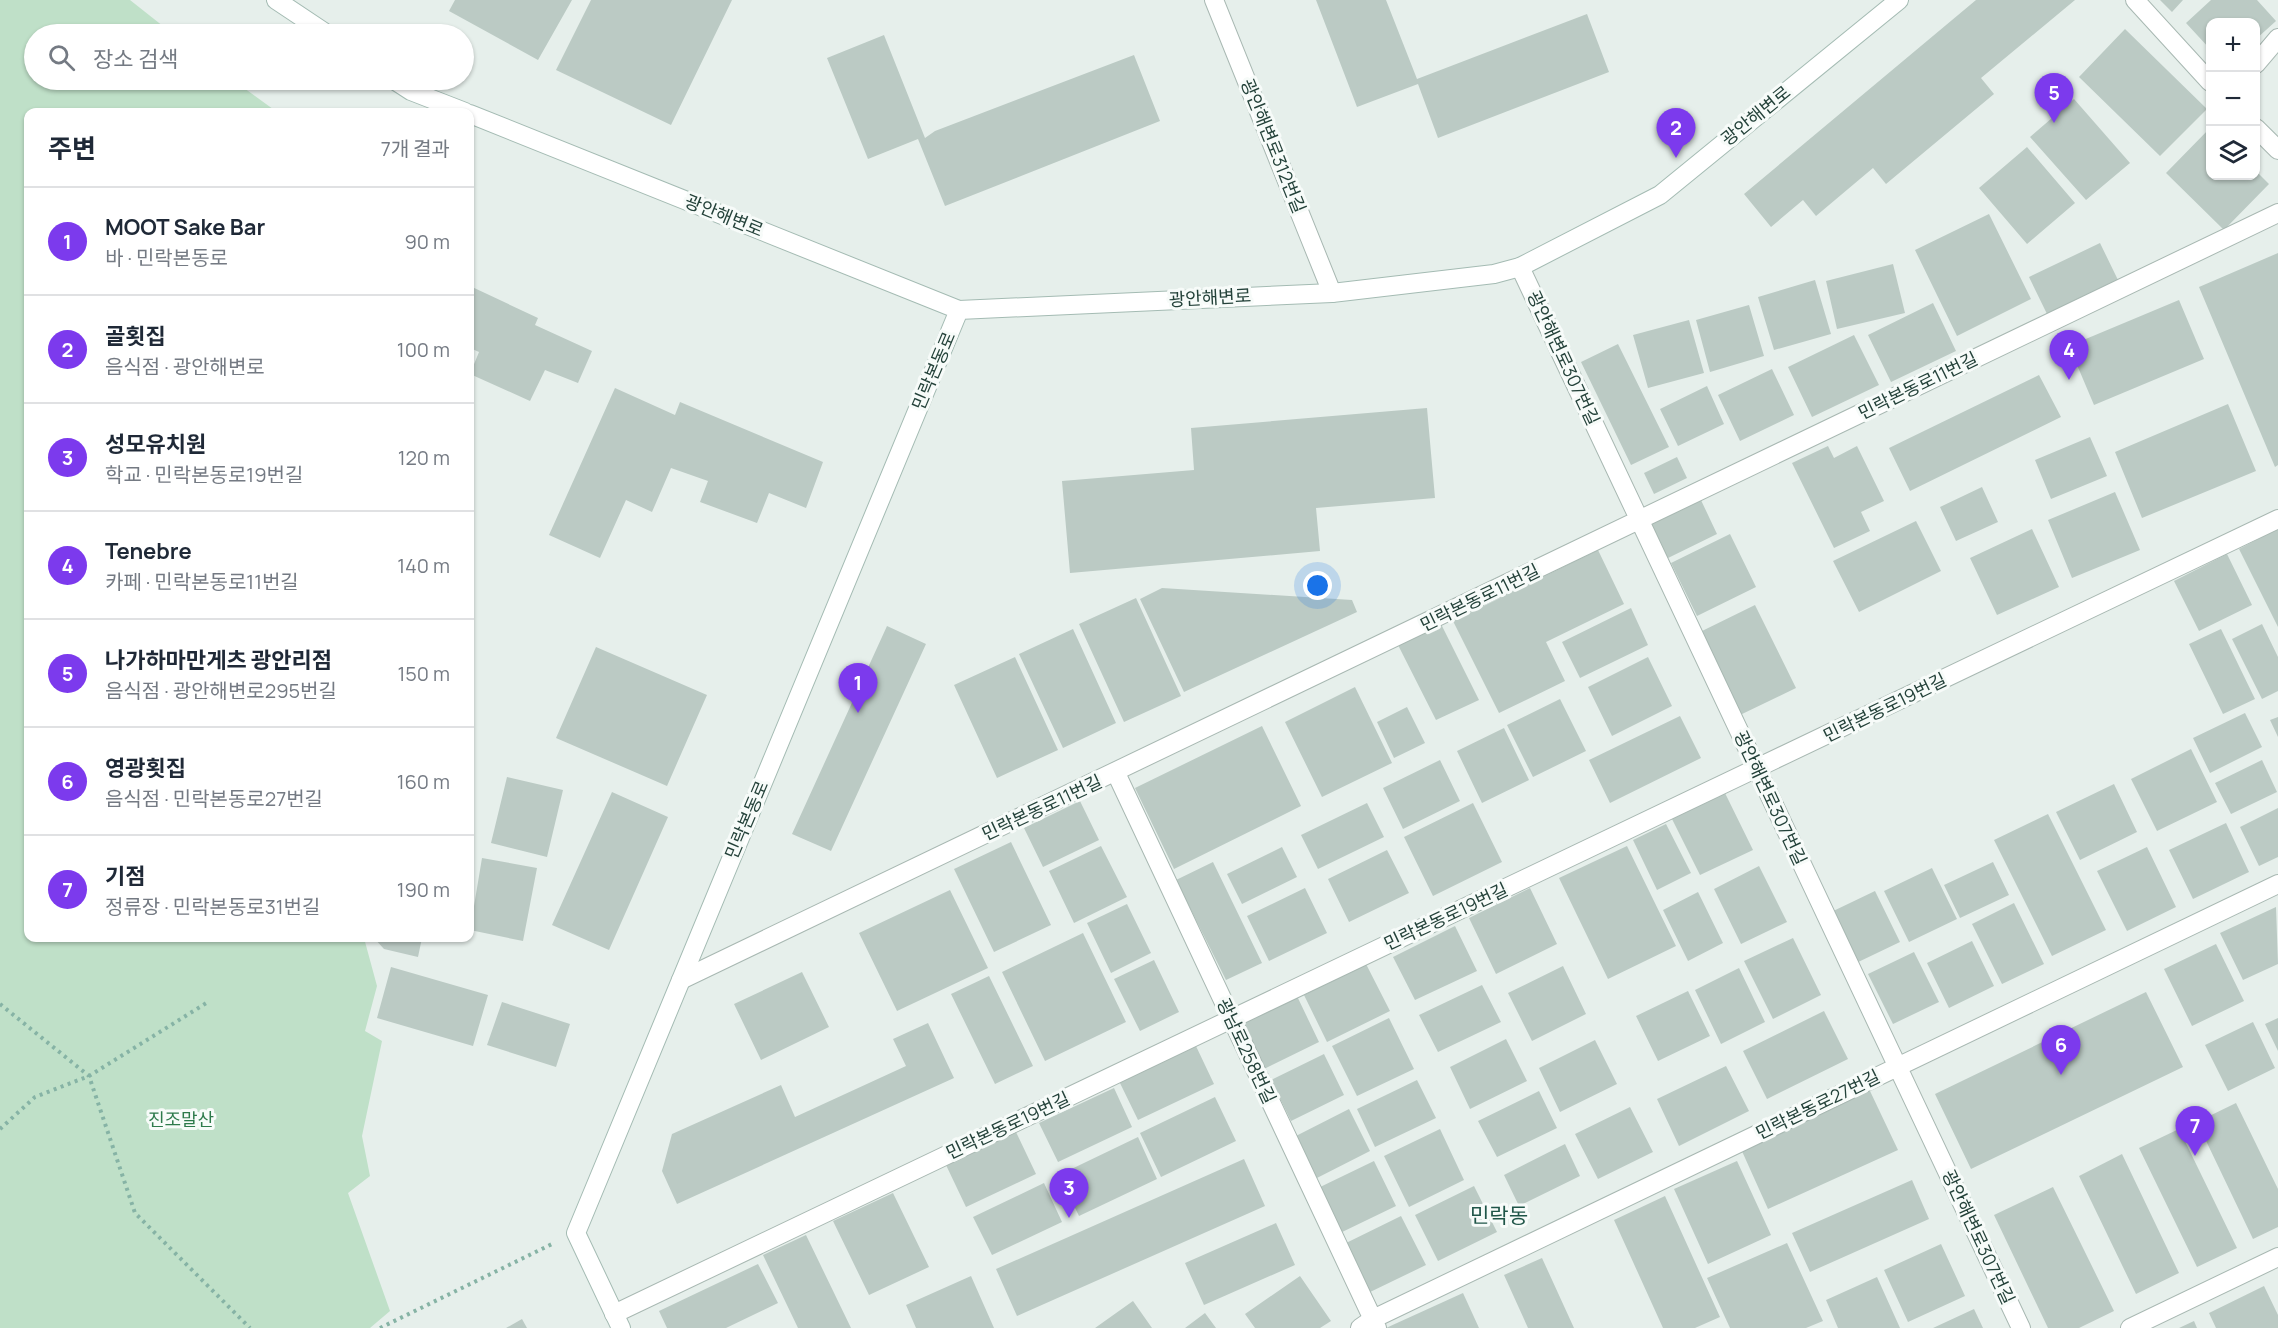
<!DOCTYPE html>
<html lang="ko">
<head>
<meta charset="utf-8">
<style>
  :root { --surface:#fff; --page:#f6f6f7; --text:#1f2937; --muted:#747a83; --line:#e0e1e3; --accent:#7c3aed }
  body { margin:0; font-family:Manrope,"Noto Sans KR",sans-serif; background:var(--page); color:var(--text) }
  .controls { position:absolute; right:18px; top:18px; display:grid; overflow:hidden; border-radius:12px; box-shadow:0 2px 4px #0004 }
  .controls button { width:54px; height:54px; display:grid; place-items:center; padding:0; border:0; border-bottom:2px solid var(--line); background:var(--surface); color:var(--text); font:30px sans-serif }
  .you { position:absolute; left:1318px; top:586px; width:21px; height:21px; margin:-15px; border:4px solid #fff; border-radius:50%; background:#1a73e8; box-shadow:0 0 0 9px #1a73e833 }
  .badge { display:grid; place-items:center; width:39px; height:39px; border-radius:50%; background:var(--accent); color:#fff; font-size:20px; font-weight:700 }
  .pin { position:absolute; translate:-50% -50px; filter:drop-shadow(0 2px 3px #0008) }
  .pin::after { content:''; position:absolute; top:32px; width:21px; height:18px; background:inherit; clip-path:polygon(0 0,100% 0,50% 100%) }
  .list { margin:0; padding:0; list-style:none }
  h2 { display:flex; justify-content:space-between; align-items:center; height:78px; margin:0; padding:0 24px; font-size:26px }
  h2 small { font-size:20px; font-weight:400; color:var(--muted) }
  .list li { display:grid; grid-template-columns:39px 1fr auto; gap:18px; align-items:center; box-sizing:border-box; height:108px; padding:0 24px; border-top:2px solid var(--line) }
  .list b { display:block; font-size:22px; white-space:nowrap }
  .list p { margin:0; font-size:20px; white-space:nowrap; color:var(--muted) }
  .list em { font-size:20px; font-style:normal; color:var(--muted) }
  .icon { flex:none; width:33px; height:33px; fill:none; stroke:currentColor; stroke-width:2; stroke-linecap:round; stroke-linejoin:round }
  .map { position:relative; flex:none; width:2278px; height:1328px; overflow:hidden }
  .search { position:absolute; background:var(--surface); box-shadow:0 2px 4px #0004; left:24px; top:24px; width:450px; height:66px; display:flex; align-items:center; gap:15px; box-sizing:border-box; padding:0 21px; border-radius:33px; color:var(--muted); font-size:22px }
  .panel { position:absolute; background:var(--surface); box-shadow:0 2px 4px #0004; left:24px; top:108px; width:450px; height:834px; border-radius:12px }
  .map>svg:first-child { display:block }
  .green { fill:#bfe0c8 }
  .building { fill:#bbcac4 }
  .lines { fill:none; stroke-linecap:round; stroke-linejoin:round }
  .minor-casing { stroke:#a8b8b2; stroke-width:20 }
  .secondary-casing { stroke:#a4bbb3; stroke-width:20 }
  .path { stroke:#86b3a5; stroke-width:4; stroke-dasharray:3 4.5; stroke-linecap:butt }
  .minor { stroke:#fff; stroke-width:18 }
  .secondary { stroke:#fff; stroke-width:18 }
  .labels { text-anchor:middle; stroke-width:6; stroke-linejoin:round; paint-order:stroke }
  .street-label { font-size:18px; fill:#24423a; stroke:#f7fbf9 }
  .park-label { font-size:18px; fill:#2d7a4b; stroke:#f7fbf9 }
  .quarter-label { font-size:21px; fill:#1f5548; stroke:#f7fbf9 }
</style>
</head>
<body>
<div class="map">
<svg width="2278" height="1328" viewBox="0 0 2278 1328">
  <rect width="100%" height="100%" fill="#e6efeb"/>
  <!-- green -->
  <path class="green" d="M0,0H130L173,34H34V80H233L277,112H28V938H364L377,986L365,1031L382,1041L362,1136L370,1176L348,1193L390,1311L370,1328H0Z"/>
  <!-- building -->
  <path class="building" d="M455,0H572L538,60L449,11Z
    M591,0H732L671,125L556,70Z
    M1316,0H1386L1417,79L1587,14L1609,72L1438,138L1418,84L1357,107Z
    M1976,0H2075L1981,78L1994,94L1886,184L1873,168L1816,216L1803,200L1771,227L1744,194Z
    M2160,0H2183L2172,12Z
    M2211,0H2257L2276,21L2256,39V22H2210V49L2186,23Z
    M2125,29L2207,109L2160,156L2079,77Z
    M884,35L925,138L935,131L1134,55L1160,121L945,206L918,139L868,159L827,58Z
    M2074,99L2130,163L2086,200L2030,137Z
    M2210,128V176H2256V171L2269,184L2224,230L2166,173Z
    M2027,147L2075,203L2027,244L1979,188Z
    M1989,214L2031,299L1957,336L1915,250Z
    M2100,243L2118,280L2047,314L2029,277Z
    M2278,253V465L2275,467L2199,287Z
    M1893,264L1905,313L1837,329L1826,281Z
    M1815,280L1831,334L1774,350L1758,297Z
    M470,286L538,318L535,325L592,351L578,383L545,370L530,401L470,374L479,352L470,348Z
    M2179,300L2204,359L2094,405L2069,346Z
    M1933,303L1956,351L1891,382L1868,335Z
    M1749,305L1764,356L1710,372L1696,320Z
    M1689,320L1704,373L1648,388L1633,335Z
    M1854,335L1879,385L1812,417L1788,367Z
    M1618,344L1669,447L1631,465L1581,362Z
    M1772,369L1794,415L1740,441L1718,395Z
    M2039,375L2061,417L1910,491L1889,448Z
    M1707,386L1724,424L1678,446L1660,409Z
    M615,388L675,415L680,402L823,462L806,508L769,493L757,523L700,502L708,481L671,468L652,512L626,500L600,558L549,535Z
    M2228,404L2256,471L2142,518L2115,452Z
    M1427,408L1435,498L1316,508L1320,551L1070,573L1062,481L1194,470L1191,428Z
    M2090,437L2107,476L2051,499L2035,460Z
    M1828,446L1834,458L1857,446L1884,501L1861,512L1870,531L1834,548L1792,463Z
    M1677,457L1687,478L1654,494L1644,473Z
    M1982,487L1998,522L1956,541L1940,507Z
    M2115,492L2140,550L2072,578L2048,520Z
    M1700,498L1717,534L1666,559L1648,523Z
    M1916,521L1941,571L1859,612L1833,561Z
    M2032,529L2059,587L1997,615L1970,558Z
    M2278,529V627L2239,549Z
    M1730,534L1756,587L1697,616L1671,563Z
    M1598,550L1624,604L1546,642L1565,681L1499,713L1453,621Z
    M2227,554L2252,605L2199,631L2174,581Z
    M1162,588L1352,600L1357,612L1184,692L1140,599Z
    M1136,598L1181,696L1124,722L1079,624Z
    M1755,605L1796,688L1740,715L1700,632Z
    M1631,608L1648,645L1580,678L1562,642Z
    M1441,624L1479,700L1436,720L1398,645Z
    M2262,624L2278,657V691L2262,699L2232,639Z
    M887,626L926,644L831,851L792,834Z
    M1073,629L1116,723L1063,748L1019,654Z
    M2221,629L2255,699L2223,714L2189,644Z
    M596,647L707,695L667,786L556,738Z
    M1015,657L1058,750L997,778L954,685Z
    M1648,657L1672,706L1612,736L1588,687Z
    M1355,687L1392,763L1322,797L1285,722Z
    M1560,699L1586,751L1533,777L1507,725Z
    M1407,707L1425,743L1394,758L1377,722Z
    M2245,713L2262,747L2210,773L2193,738Z
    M1680,716L1701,758L1610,803L1589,760Z
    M2278,717V737L2270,720Z
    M1262,726L1301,806L1174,869L1135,788Z
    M1504,728L1529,780L1482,803L1457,751Z
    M2191,749L2217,802L2157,831L2131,779Z
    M1440,760L1460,801L1403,829L1383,788Z
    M2262,760L2277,792L2231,814L2215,783Z
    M507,777L563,790L547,857L491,843Z
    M2114,784L2137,832L2080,860L2056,812Z
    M1724,791L1753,850L1700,875L1671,817Z
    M612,792L668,817L609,950L552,925Z
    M1080,801L1099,840L1043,867L1024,828Z
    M1367,803L1384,837L1318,869L1301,835Z
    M1473,803L1502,862L1433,896L1404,837Z
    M2278,808V857L2259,866L2240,827Z
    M2048,814L2106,930L2052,956L1994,840Z
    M2226,823L2249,872L2193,899L2169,850Z
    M1666,824L1691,873L1657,890L1633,840Z
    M1011,842L1051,925L994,952L954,869Z
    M1101,846L1127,897L1074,923L1049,871Z
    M1627,846L1676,946L1608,979L1559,878Z
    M1282,847L1297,877L1242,904L1227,874Z
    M2147,847L2176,907L2127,931L2097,871Z
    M1387,850L1409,893L1349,922L1328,879Z
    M482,858L537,868L523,941L470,930Z
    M1213,862L1262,963L1226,980L1176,880Z
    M1993,862L2009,895L1960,918L1944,885Z
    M1759,866L1787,922L1741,944L1714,889Z
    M1932,868L1957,919L1909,942L1884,891Z
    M1305,888L1327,933L1269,961L1247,916Z
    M1530,888L1557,944L1496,974L1469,918Z
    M950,890L988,968L897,1011L859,933Z
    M1875,891L1900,942L1852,965L1827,914Z
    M1698,892L1723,943L1688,961L1663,910Z
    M2014,903L2044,964L2002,984L1972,924Z
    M1127,904L1151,953L1111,973L1087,923Z
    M2276,907L2278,964L2243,980L2220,933Z
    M1455,926L1477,971L1415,1000L1393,957Z
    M1083,933L1126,1022L1045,1061L1002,972Z
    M374,938H422L418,957L384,949Z
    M1793,938L1821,995L1773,1019L1744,961Z
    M1972,941L1994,986L1949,1008L1927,963Z
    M2216,944L2244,1001L2192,1026L2164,969Z
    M1914,952L1939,1002L1893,1024L1868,974Z
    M1154,960L1179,1012L1140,1031L1114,979Z
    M1366,964L1390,1011L1327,1042L1304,995Z
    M1563,966L1586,1014L1532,1041L1508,993Z
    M391,967L488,995L473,1046L377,1018Z
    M1739,968L1765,1022L1721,1044L1695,990Z
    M802,972L829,1027L761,1060L734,1004Z
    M989,976L1033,1066L995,1084L951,994Z
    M1482,985L1501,1022L1438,1052L1419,1015Z
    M1688,991L1710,1036L1658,1061L1636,1016Z
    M2146,992L2183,1067L1971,1169L1935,1094Z
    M1296,994L1319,1042L1260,1071L1236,1023Z
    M502,1002L570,1024L556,1067L487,1045Z
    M1824,1011L1848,1059L1767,1099L1743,1051Z
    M1389,1018L1414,1069L1357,1096L1332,1046Z
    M2278,1018V1051L2265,1024Z
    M2253,1022L2275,1068L2228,1091L2205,1045Z
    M928,1023L954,1078L677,1204L662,1171L672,1134L781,1085L795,1117L906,1066L893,1039Z
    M1506,1039L1527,1081L1470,1109L1450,1067Z
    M1595,1040L1617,1084L1560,1112L1539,1068Z
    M1195,1044L1214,1084L1138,1120L1119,1081Z
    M1324,1054L1344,1095L1291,1121L1271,1080Z
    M1726,1066L1749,1111L1679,1146L1657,1099Z
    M1417,1080L1436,1118L1375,1147L1357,1109Z
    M1114,1088L1132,1127L1058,1162L1039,1123Z
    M1539,1091L1557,1128L1497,1157L1478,1121Z
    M1870,1091L1898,1150L1768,1209L1741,1149Z
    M1215,1097L1236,1141L1161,1177L1140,1133Z
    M2236,1103L2278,1189V1227L2253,1239L2197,1122Z
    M1630,1107L1653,1152L1598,1179L1575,1134Z
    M1349,1109L1370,1151L1313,1180L1292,1138Z
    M1440,1129L1464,1180L1409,1207L1384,1156Z
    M2179,1129L2237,1248L2197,1267L2139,1148Z
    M1016,1132L1036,1174L966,1207L946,1165Z
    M1138,1137L1157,1179L1079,1216L1059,1175Z
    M1565,1144L1580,1176L1519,1206L1504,1175Z
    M2122,1154L2179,1273L2136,1294L2079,1176Z
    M1244,1159L1265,1206L1017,1316L996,1269Z
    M1374,1161L1396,1206L1338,1234L1316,1189Z
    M1737,1161L1771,1235L1708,1264L1674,1189Z
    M1912,1180L1929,1219L1810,1272L1792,1233Z
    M1044,1183L1062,1222L992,1255L973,1217Z
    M1474,1186L1497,1232L1438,1261L1415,1215Z
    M2053,1187L2114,1311L2079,1328H2048L1994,1215Z
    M893,1193L929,1267L869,1295L833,1221Z
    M1665,1196L1720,1317L1695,1328H1663L1614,1220Z
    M1401,1216L1426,1265L1366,1294L1342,1245Z
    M1276,1223L1295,1265L1204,1305L1185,1263Z
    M806,1235L851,1328H798L763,1255Z
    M1787,1243L1823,1321L1806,1328H1730L1707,1278Z
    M1941,1244L1965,1296L1908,1322L1884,1270Z
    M1542,1258L1574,1328H1528L1504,1275Z
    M758,1264L778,1303L726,1328H667L659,1311Z
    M971,1276L994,1328H916L906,1305Z
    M1300,1276L1331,1321L1320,1328H1255L1245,1314Z
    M1877,1277L1900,1328H1838L1826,1300Z
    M2264,1286L2278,1315V1328H2216L2209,1313Z
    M1463,1293L1479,1328H1386Z
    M1133,1301L1152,1328H1095Z
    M1974,1309L1983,1328H1933Z
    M1205,1313L1216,1328H1185Z
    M522,1319L527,1328H506Z
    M2194,1321L2197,1328H2179Z"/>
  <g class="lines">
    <defs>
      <path id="minor" d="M1214,0L1332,293
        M2135,0L2210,82
        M2256,64L2278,38
        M2256,128L2278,150
        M1520,267L2021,1328
        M1116,773L1377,1328
        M681,980L2278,213
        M614,1314L2278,519
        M1360,1328L1373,1319L2278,884
        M2130,1328L2278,1257"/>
      <path id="secondary" d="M276,0L327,34
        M394,80L411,91L465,112
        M470,114L959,310L1332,293L1494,274L1520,267L1660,195L1899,0
        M621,1328L576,1233L959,310"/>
    </defs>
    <!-- minor casing -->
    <use href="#minor" class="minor-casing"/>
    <!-- secondary casing -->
    <use href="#secondary" class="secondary-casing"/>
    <!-- path -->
    <path class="path" d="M0,1004L89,1076L135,1213L250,1328
      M0,1129L35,1097L89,1076L208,1002
      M380,1328L552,1244"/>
    <!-- minor -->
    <use href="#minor" class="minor"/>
    <!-- secondary -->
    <use href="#secondary" class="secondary"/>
  </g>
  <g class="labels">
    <!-- street labels -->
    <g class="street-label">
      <text transform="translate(1756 116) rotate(-39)" y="6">광안해변로</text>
      <text transform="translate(1273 146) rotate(68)" y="6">광안해변로312번길</text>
      <text transform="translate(724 216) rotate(22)" y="6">광안해변로</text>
      <text transform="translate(1210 298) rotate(-3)" y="6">광안해변로</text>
      <text transform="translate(1563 358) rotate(65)" y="6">광안해변로307번길</text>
      <text transform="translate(934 371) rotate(-67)" y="6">민락본동로</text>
      <text transform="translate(1918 386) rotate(-26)" y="6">민락본동로11번길</text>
      <text transform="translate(1480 598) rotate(-26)" y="6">민락본동로11번길</text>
      <text transform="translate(1885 708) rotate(-26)" y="6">민락본동로19번길</text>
      <text transform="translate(1770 798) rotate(65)" y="6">광안해변로307번길</text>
      <text transform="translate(1042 808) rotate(-25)" y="6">민락본동로11번길</text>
      <text transform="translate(747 820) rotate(-67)" y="6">민락본동로</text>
      <text transform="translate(1446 917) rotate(-25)" y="6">민락본동로19번길</text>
      <text transform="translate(1246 1051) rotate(65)" y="6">광남로258번길</text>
      <text transform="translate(1818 1105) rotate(-26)" y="6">민락본동로27번길</text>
      <text transform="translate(1008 1126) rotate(-25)" y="6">민락본동로19번길</text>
      <text transform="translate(1978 1237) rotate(65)" y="6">광안해변로307번길</text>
    </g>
    <!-- park labels -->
    <g class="park-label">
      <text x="181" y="1126">진조말산</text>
    </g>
    <!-- quarter labels -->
    <g class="quarter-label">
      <text x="1499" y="1223">민락동</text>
    </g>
  </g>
</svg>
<div class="controls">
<button>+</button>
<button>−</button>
<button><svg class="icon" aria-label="layers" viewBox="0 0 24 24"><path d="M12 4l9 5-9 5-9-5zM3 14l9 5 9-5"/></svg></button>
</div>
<div class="you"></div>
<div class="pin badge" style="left:858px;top:713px">1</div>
<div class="pin badge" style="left:1676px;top:158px">2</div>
<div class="pin badge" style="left:1069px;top:1218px">3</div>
<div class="pin badge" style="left:2069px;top:380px">4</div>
<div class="pin badge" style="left:2054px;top:123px">5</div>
<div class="pin badge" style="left:2061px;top:1075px">6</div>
<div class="pin badge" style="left:2195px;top:1156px">7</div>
<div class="search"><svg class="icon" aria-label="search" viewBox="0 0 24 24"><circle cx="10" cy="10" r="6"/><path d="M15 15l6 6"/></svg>장소 검색</div>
<section class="panel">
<h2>주변<small>7개 결과</small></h2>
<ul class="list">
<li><span class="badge">1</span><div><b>MOOT Sake Bar</b><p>바 · 민락본동로</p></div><em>90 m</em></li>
<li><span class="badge">2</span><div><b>골횟집</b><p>음식점 · 광안해변로</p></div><em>100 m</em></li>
<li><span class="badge">3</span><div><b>성모유치원</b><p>학교 · 민락본동로19번길</p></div><em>120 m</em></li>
<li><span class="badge">4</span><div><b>Tenebre</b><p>카페 · 민락본동로11번길</p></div><em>140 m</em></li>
<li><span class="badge">5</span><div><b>나가하마만게츠 광안리점</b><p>음식점 · 광안해변로295번길</p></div><em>150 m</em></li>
<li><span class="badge">6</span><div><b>영광횟집</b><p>음식점 · 민락본동로27번길</p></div><em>160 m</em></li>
<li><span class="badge">7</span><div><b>기점</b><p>정류장 · 민락본동로31번길</p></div><em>190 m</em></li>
</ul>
</section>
</div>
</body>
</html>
